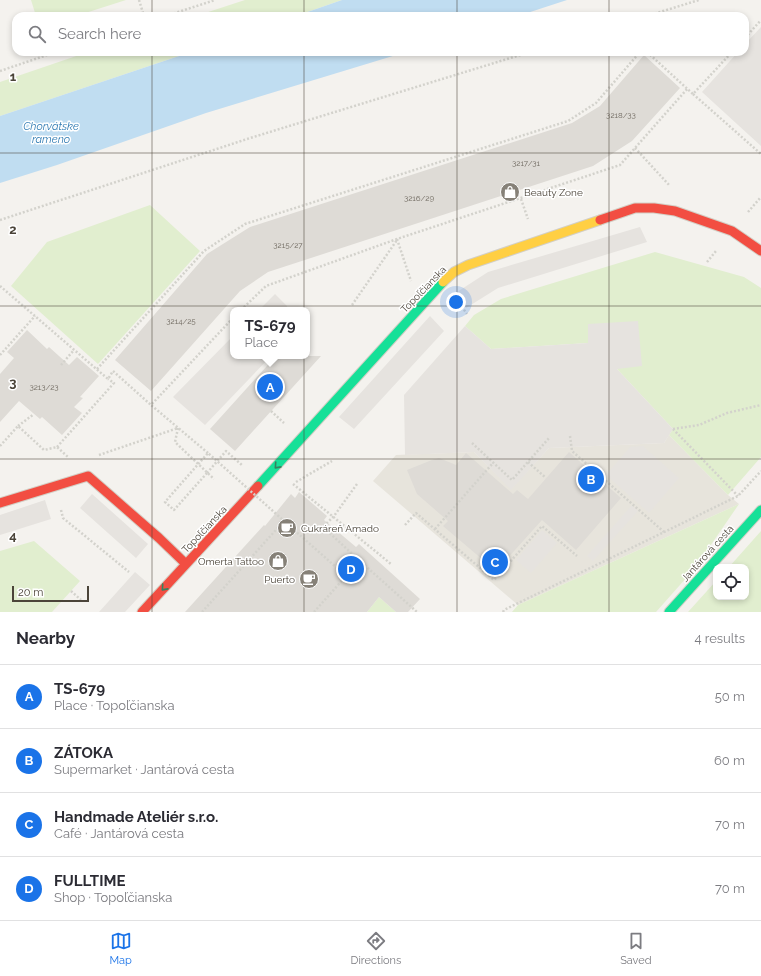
<!DOCTYPE html>
<html lang="en">
<head>
<meta charset="utf-8">
<style>
  :root { --surface:#fff; --page:#f7f7f7; --text:#2b2b33; --muted:#7c7c81; --line:#e1e1e2; --accent:#1a73e8 }
  body { margin:0; font-family:Raleway,sans-serif; background:var(--page); color:var(--text) }
  .controls { position:absolute; right:12px; bottom:12px; display:grid; overflow:hidden; border-radius:8px; box-shadow:0 2px 6px #0003 }
  .controls button { width:36px; height:36px; display:grid; place-items:center; padding:0; border:0; border-bottom:1px solid var(--line); background:var(--surface); color:var(--text); font:20px sans-serif }
  .scale { position:absolute; left:12px; bottom:10px; width:77px; box-sizing:border-box; padding-left:4px; border:2px solid #4b4439; border-top:0; font-size:11px; line-height:14px; white-space:nowrap; color:#4b4439; -webkit-text-stroke:3px #fff; paint-order:stroke }
  .you { position:absolute; left:456px; top:302px; width:14px; height:14px; margin:-10px; border:3px solid #fff; border-radius:50%; background:#1a73e8; box-shadow:0 0 0 6px #1a73e833 }
  .badge { display:grid; place-items:center; width:26px; height:26px; border-radius:50%; background:var(--accent); color:#fff; font-size:13px; font-weight:700 }
  .pin { position:absolute; translate:-50% -50%; border:2px solid #fff; box-shadow:0 1px 4px #0006 }
  .popup { position:absolute; left:230px; top:307px; width:80px; height:52px; box-sizing:border-box; display:grid; place-content:center; border-radius:8px; background:var(--surface); filter:drop-shadow(0 1px 3px #0005); font-size:13px; white-space:nowrap; color:var(--muted) }
  .popup b { font-size:15px; color:var(--text) }
  .popup::after { content:''; position:absolute; left:50%; top:100%; margin-left:-8px; border:8px solid transparent; border-top-color:var(--surface) }
  .list { margin:0; padding:0; list-style:none }
  h2 { display:flex; justify-content:space-between; align-items:center; height:52px; margin:0; padding:0 16px; font-size:17px }
  h2 small { font-size:13px; font-weight:400; color:var(--muted) }
  .list li { display:grid; grid-template-columns:26px 1fr auto; gap:12px; align-items:center; box-sizing:border-box; height:64px; padding:0 16px; border-top:1px solid var(--line) }
  .list b { display:block; font-size:15px; white-space:nowrap }
  .list p { margin:0; font-size:13px; white-space:nowrap; color:var(--muted) }
  .list em { font-size:13px; font-style:normal; color:var(--muted) }
  .icon { flex:none; width:22px; height:22px; fill:none; stroke:currentColor; stroke-width:2; stroke-linecap:round; stroke-linejoin:round }
  .map { position:relative; flex:none; width:761px; height:612px; overflow:hidden }
  .search { position:absolute; background:var(--surface); box-shadow:0 2px 6px #0003; left:12px; right:12px; top:12px; height:44px; display:flex; align-items:center; gap:10px; box-sizing:border-box; padding:0 14px; border-radius:12px; color:var(--muted); font-size:15px }
  .sheet { height:308px; background:var(--surface) }
  nav { display:flex; justify-content:space-around; align-items:center; box-sizing:border-box; height:56px; border-top:1px solid var(--line); background:var(--surface); font-size:11px; color:var(--muted) }
  nav a { display:grid; justify-items:center; gap:2px }
  nav .on { color:var(--accent) }
  .map>svg:first-child { display:block }
  .residential { fill:#e7e4dc }
  .green { fill:#e1eecf }
  .parking { fill:#e6e3df }
  .water { fill:#c0ddf1 }
  .building { fill:#dedbd6 }
  .lines { fill:none; stroke-linecap:round; stroke-linejoin:round }
  .fast-casing { stroke:#d3cfc5; stroke-width:11 }
  .slow-casing { stroke:#d3cfc5; stroke-width:11 }
  .jam-casing { stroke:#d3cfc5; stroke-width:11 }
  .path { stroke:#d3d2cc; stroke-width:2.5; stroke-dasharray:2 2; stroke-linecap:butt }
  .fast { stroke:#16e098; stroke-width:9 }
  .slow { stroke:#ffcf43; stroke-width:9 }
  .jam { stroke:#f24e42; stroke-width:9 }
  .path-bridge { stroke:#d3d2cc; stroke-width:2.5; stroke-dasharray:2 2; stroke-linecap:butt }
  .oneway { stroke:#36825f }
  .grid { fill:none; stroke:#4b4439; stroke-width:1; stroke-opacity:0.55 }
  .labels { text-anchor:middle; stroke-width:3; stroke-linejoin:round; paint-order:stroke }
  .number-label { font-size:8px; fill:#706a61 }
  .poi-label { font-size:10px; fill:#4b4439; stroke:#fff; text-anchor:start }
  .street-label { font-size:10px; fill:#4b4439; stroke:#fff }
  .water-label { font-size:11px; font-style:italic; fill:#2e7ab2; stroke:#fff }
  .grid-label { font-size:13px; text-anchor:middle; font-weight:bold; fill:#4b4439; stroke:#fff; stroke-width:3; stroke-linejoin:round; paint-order:stroke }
</style>
</head>
<body>
<div class="map">
<svg width="761" height="612" viewBox="0 0 761 612">
  <rect width="100%" height="100%" fill="#f4f2ee"/>
  <!-- residential -->
  <path class="residential" d="M669,435L728,495L739,504L518,605L373,481L396,455L474,452L511,489L549,448L664,443Z"/>
  <!-- green -->
  <path class="green" d="M31,0H126L76,16H36Z
    M245,0H342L296,16H196Z
    M88,52H191L0,116V82Z
    M150,205L200,251L98,364L11,286L47,242Z
    M655,252L744,277L761,288V457L728,495L669,435L673,429L617,369L588,343L491,349L465,326L474,315L501,299Z
    M739,504L695,568L656,612H512L518,605Z
    M761,531V612H688L716,581V597H746V567H729Z
    M34,541L80,581L52,612H0V551Z
    M379,597L396,612H367Z"/>
  <!-- parking -->
  <path class="parking" d="M761,27V146L702,92L738,52H745V44Z
    M640,227L647,242L498,288L466,308L454,294L488,272Z
    M275,294L287,306L288,310H259Z
    M430,316L444,331L354,429L339,417Z
    M638,321L642,366L617,369L673,429L664,443L549,448L511,490L474,452L405,455L404,395L465,326L491,349L588,343V324Z
    M233,336V356H271L205,425L173,397Z
    M643,446L679,478L649,513L606,475L630,447Z
    M92,494L148,544L136,558L80,508Z
    M45,500L51,519L0,535V515Z
    M632,505L638,511L593,561L587,556Z
    M542,530L557,543L531,573L516,560Z
    M135,572L150,585L125,612H99Z"/>
  <!-- water -->
  <path class="water" d="M342,0H567L518,16H296Z
    M191,52H406L206,113L57,165L0,183V116Z"/>
  <!-- building -->
  <path class="building" d="M644,55L680,88L632,141L593,166L268,272L240,291L151,391L115,360L207,254L250,227L572,123L600,106Z
    M27,330L47,349L49,347L69,365L77,357L99,376L80,397L83,398L74,407L82,413L62,435L42,417L40,419L19,401L0,422V374L14,358L7,352Z
    M276,356H321L235,451L210,429Z
    M569,452L621,498L576,550L542,520L496,571L443,526L448,521L417,494L407,470L432,460L439,458L456,465L466,453L513,494L517,490L528,499Z
    M299,492L327,516L324,520L356,547L359,544L420,599L408,612H396L379,597L367,612H185L264,525L265,526L291,494L295,498Z"/>
  <g class="lines">
    <defs>
      <path id="fast" d="M258,486L443,282
        M669,612L761,510"/>
      <path id="slow" d="M443,282L454,272L468,265L600,220"/>
      <path id="jam" d="M600,220L635,208H654L675,211L732,231L761,251
        M0,503L88,476L159,538L186,564
        M142,612L258,486"/>
    </defs>
    <!-- fast casing -->
    <use href="#fast" class="fast-casing"/>
    <!-- slow casing -->
    <use href="#slow" class="slow-casing"/>
    <!-- jam casing -->
    <use href="#jam" class="jam-casing"/>
    <!-- path -->
    <path class="path" d="M139,0L144,16
      M166,16L215,0
      M647,16L699,0
      M745,38L761,20
      M647,52L693,94L732,52
      M0,71L56,52
      M693,94L761,154
      M635,148L670,186
      M521,199L528,219
      M748,212L761,197
      M0,220L247,139L530,52
      M397,239L411,281
      M707,262L716,251
      M0,286L108,379L113,371L151,405
      M457,300L467,314
      M352,305L397,240
      M241,310L266,286L397,239L620,165L688,88
      M0,355L35,316
      M61,365L74,350
      M97,369L204,251L245,224L568,121L596,103L640,52
      M271,411L284,423
      M18,426L34,414
      M178,428L175,442L214,479
      M673,429L738,496
      M673,429L699,425L727,413L761,405
      M570,436L572,451L664,532
      M472,443L512,480L549,438
      M0,446L18,426L44,450L57,447L68,457
      M57,447L114,383L108,379
      M208,453L151,405L233,318
      M99,455L178,428
      M528,462L546,478
      M207,473L226,451L243,466
      M296,482L332,461
      M293,484L391,564
      M357,484L334,516L323,527L360,561
      M61,510L63,518L129,572
      M405,525L416,513L494,580L542,526L577,556
      M435,529L493,463
      M71,591L81,600
      M202,612L284,521L346,576L360,561L417,612
      M314,612L346,576
      M503,612L504,610L738,496L761,471"/>
    <!-- fast -->
    <use href="#fast" class="fast"/>
    <!-- slow -->
    <use href="#slow" class="slow"/>
    <!-- jam -->
    <use href="#jam" class="jam"/>
    <!-- path-bridge -->
    <path class="path-bridge" d="M207,473L174,510L165,502L208,453L284,521"/>
  </g>
  <!-- one-way arrows -->
  <defs><path id="oneway-chevron" d="M-2-3.5L2.5 0L-2 3.5" fill="none" stroke-width="1.6" stroke-linecap="round" stroke-linejoin="round"/></defs>
  <g class="oneway">
    <use href="#oneway-chevron" transform="translate(277 466) rotate(132)"/>
    <use href="#oneway-chevron" transform="translate(164 588) rotate(132)"/>
  </g>
  <!-- grid -->
  <path class="grid" d="M152,0V16M304,0V16M457,0V16M609,0V16M152,52V612M304,52V612M457,52V612M609,52V612M0,153H761M0,306H761M0,459H761"/>
  <!-- icons -->
  <defs>
    <symbol id="shop-disc" viewBox="-11 -11 22 22"><circle r="9.5" fill="#868178" stroke="#fff"/><path d="M-5-2.5h2.3a2.7 3.5 0 0 1 5.4 0H5L5.5 6h-11ZM-1.5-2.5h3a1.5 2.3 0 0 0-3 0Z" fill="#fff"/></symbol>
    <symbol id="cafe-disc" viewBox="-11 -11 22 22"><circle r="9.5" fill="#868178" stroke="#fff"/><path d="M-5.5-4.5H6V0H3Q3 3.5 0 3.5H-2.5Q-5.5 3.5-5.5 0ZM3-3.2v2h1.7v-2ZM-6 4.5H4V6H-6Z" fill="#fff"/></symbol>
  </defs>
  <g fill-rule="evenodd">
    <use href="#shop-disc" x="499" y="181" width="22" height="22"/>
    <use href="#cafe-disc" x="276" y="517" width="22" height="22"/>
    <use href="#shop-disc" x="267" y="550" width="22" height="22"/>
    <use href="#cafe-disc" x="298" y="568" width="22" height="22"/>
  </g>
  <g class="labels">
    <!-- number labels -->
    <g class="number-label">
      <text x="621" y="118">3218/33</text>
      <text x="526" y="166">3217/31</text>
      <text x="419" y="201">3216/29</text>
      <text x="288" y="248">3215/27</text>
      <text x="181" y="324">3214/25</text>
      <text x="44" y="390">3213/23</text>
    </g>
    <!-- poi labels -->
    <g class="poi-label">
      <text x="524" y="196">Beauty Zone</text>
      <text x="301" y="532">Cukráreň Amado</text>
      <text x="264" y="565" text-anchor="end">Omerta Tattoo</text>
      <text x="295" y="583" text-anchor="end">Puerto</text>
    </g>
    <!-- street labels -->
    <g class="street-label">
      <text transform="translate(423 289) rotate(-46)" y="4">Topoľčianska</text>
      <text transform="translate(204 529) rotate(-47)" y="4">Topoľčianska</text>
      <text transform="translate(707 553) rotate(-48)" y="4">Jantárová cesta</text>
    </g>
    <!-- water labels -->
    <g class="water-label">
      <text x="51" y="130">Chorvátske<tspan x="51" dy="13">rameno</tspan></text>
    </g>
  </g>
  <g class="grid-label">
    <text x="13" y="81">1</text>
    <text x="13" y="234">2</text>
    <text x="13" y="387">3</text>
    <text x="13" y="540">4</text>
  </g>
</svg>
<div class="controls">
<button><svg class="icon" aria-label="locate" viewBox="0 0 24 24"><circle cx="12" cy="12" r="6"/><path d="M12 2v4M12 18v4M2 12h4M18 12h4"/></svg></button>
</div>
<div class="scale">20 m</div>
<div class="you"></div>
<div class="pin badge" style="left:270px;top:387px">A</div>
<div class="popup"><b>TS-679</b>Place</div>
<div class="pin badge" style="left:591px;top:479px">B</div>
<div class="pin badge" style="left:495px;top:562px">C</div>
<div class="pin badge" style="left:351px;top:569px">D</div>
<div class="search"><svg class="icon" aria-label="search" viewBox="0 0 24 24"><circle cx="10" cy="10" r="6"/><path d="M15 15l6 6"/></svg>Search here</div>
</div>
<section class="sheet">
<h2>Nearby<small>4 results</small></h2>
<ul class="list">
<li><span class="badge">A</span><div><b>TS-679</b><p>Place · Topoľčianska</p></div><em>50 m</em></li>
<li><span class="badge">B</span><div><b>ZÁTOKA</b><p>Supermarket · Jantárová cesta</p></div><em>60 m</em></li>
<li><span class="badge">C</span><div><b>Handmade Ateliér s.r.o.</b><p>Café · Jantárová cesta</p></div><em>70 m</em></li>
<li><span class="badge">D</span><div><b>FULLTIME</b><p>Shop · Topoľčianska</p></div><em>70 m</em></li>
</ul>
</section>
<nav>
<a class="on"><svg class="icon" aria-label="map" viewBox="0 0 24 24"><path d="M3 6l6-2 6 2 6-2v14l-6 2-6-2-6 2zM9 4v14M15 6v14"/></svg>Map</a>
<a><svg class="icon" aria-label="directions" viewBox="0 0 24 24"><path d="M12 3l9 9-9 9-9-9zM9 14v-3h6M13 9l2 2-2 2"/></svg>Directions</a>
<a><svg class="icon" aria-label="saved" viewBox="0 0 24 24"><path d="M7 4h10v16l-5-4-5 4z"/></svg>Saved</a>
</nav>
</body>
</html>
